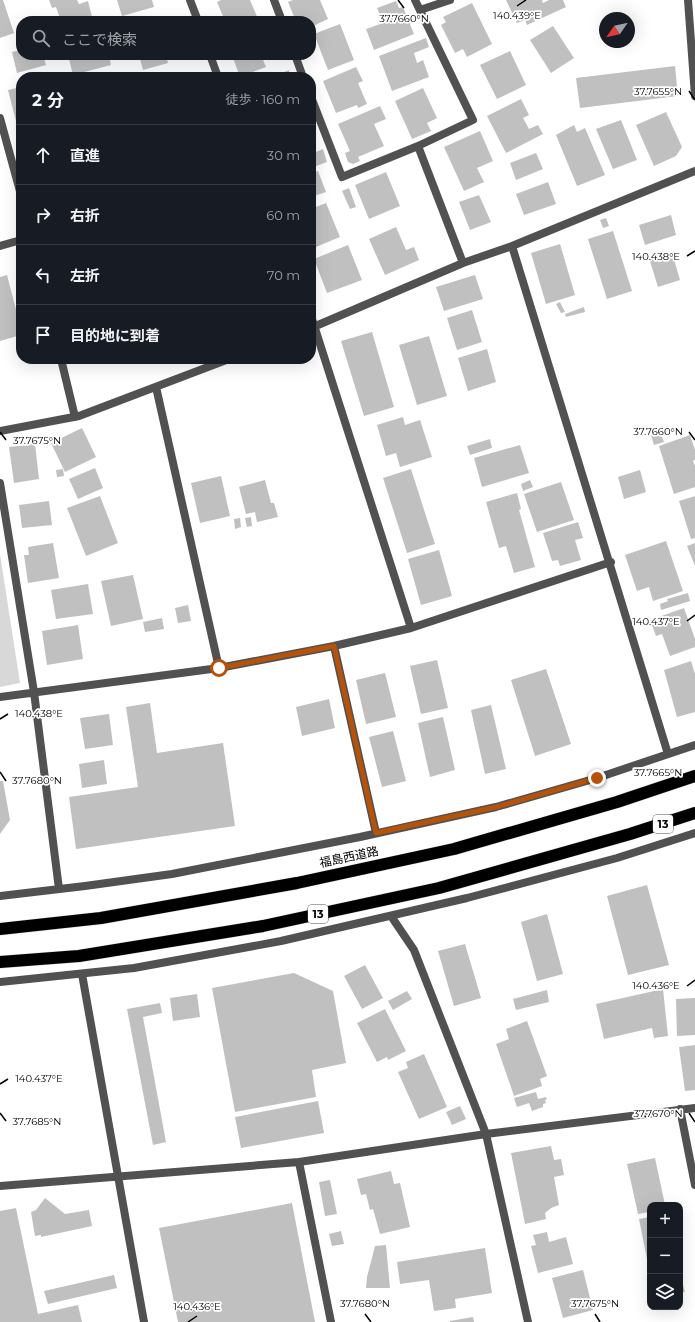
<!DOCTYPE html>
<html lang="ja">
<head>
<meta charset="utf-8">
<style>
  :root { --surface:#171b24; --page:#20242c; --text:#f1f3f6; --muted:#9ea1a6; --line:#363941 }
  body { margin:0; font-family:Montserrat,"Noto Sans JP",sans-serif; background:var(--page); color:var(--text) }
  .controls { position:absolute; right:12px; bottom:12px; display:grid; overflow:hidden; border-radius:8px; box-shadow:0 4px 16px #0002 }
  .controls button { width:36px; height:36px; display:grid; place-items:center; padding:0; border:0; border-bottom:1px solid var(--line); background:var(--surface); color:var(--text); font:20px sans-serif }
  .compass { position:absolute; left:599px; top:12px; width:36px; height:36px; border-radius:50%; background:var(--surface); box-shadow:0 4px 16px #0002; rotate:236deg }
  .stop { position:absolute; width:12px; height:12px; margin:-9px; border:3px solid #b45309; border-radius:50%; background:#fff }
  .stop.end { background:#b45309; border-color:#fff; box-shadow:0 1px 4px #0008 }
  .list { margin:0; padding:0; list-style:none }
  h2 { display:flex; justify-content:space-between; align-items:center; height:52px; margin:0; padding:0 16px; font-size:17px }
  h2 small { font-size:13px; font-weight:400; color:var(--muted) }
  .list li { display:grid; grid-template-columns:26px 1fr auto; gap:12px; align-items:center; box-sizing:border-box; height:60px; padding:0 16px; border-top:1px solid var(--line) }
  .list b { display:block; font-size:15px; white-space:nowrap }
  .list em { font-size:13px; font-style:normal; color:var(--muted) }
  .icon { flex:none; width:22px; height:22px; fill:none; stroke:currentColor; stroke-width:2; stroke-linecap:round; stroke-linejoin:round }
  .map { position:relative; flex:none; width:695px; height:1322px; overflow:hidden }
  .search { position:absolute; background:var(--surface); box-shadow:0 4px 16px #0002; left:16px; top:16px; width:300px; height:44px; display:flex; align-items:center; gap:10px; box-sizing:border-box; padding:0 14px; border-radius:16px; color:var(--muted); font-size:15px }
  .panel { position:absolute; background:var(--surface); box-shadow:0 4px 16px #0002; left:16px; top:72px; width:300px; height:292px; border-radius:16px }
  .map>svg:first-child { display:block }
  .green { fill:#d8d8d8 }
  .building { fill:#c0c0c0 }
  .lines { fill:none; stroke-linecap:round; stroke-linejoin:round }
  .highway-casing { stroke:#dbdbdb; stroke-width:13 }
  .street { stroke:#515151; stroke-width:8 }
  .highway { stroke:#000; stroke-width:12 }
  .route { stroke:#b45309; stroke-width:5 }
  .ticks { fill:none; stroke:#000; stroke-width:1.5 }
  .labels { text-anchor:middle; stroke-width:3.5; stroke-linejoin:round; paint-order:stroke }
  .shield { fill:#fff; stroke:#4c4c4c; stroke-width:1 }
  .shield-label { font-size:11px; font-weight:bold; fill:#000 }
  .street-label { font-size:12px; fill:#000; stroke:#fff }
  .ticks-label { font-size:10px; text-anchor:middle; fill:#000; stroke:#fff; stroke-width:3.5; stroke-linejoin:round; paint-order:stroke }
</style>
</head>
<body>
<div class="map">
<svg width="695" height="1322" viewBox="0 0 695 1322">
  <rect width="100%" height="100%" fill="#fff"/>
  <!-- green -->
  <path class="green" d="M0,554L20,683L0,687Z"/>
  <!-- building -->
  <path class="building" d="M0,0H3L14,33L0,38Z
    M49,0H77L79,4L88,1L93,21H61L56,7L52,8Z
    M117,0H152L154,7L122,16Z
    M221,0H250L258,19L253,21H225L217,2Z
    M293,0H320L328,19L311,27V21H296L288,2Z
    M506,0H542L543,3L549,0H563L566,7L527,25L525,20L517,23Z
    M396,1L399,8L403,7L414,34L374,50L366,29L383,23L377,8Z
    M472,3L492,44L467,57L463,49L455,53L441,25L446,22L443,17Z
    M340,24L354,60L328,70L314,34Z
    M553,26L574,58L551,73L530,40Z
    M426,38L429,47L414,53L417,63L423,60L429,77L392,91L379,56Z
    M21,50V55H43L46,65L17,73L12,52Z
    M510,51L526,85L497,99L480,65Z
    M68,55H109L111,65L73,75Z
    M139,55H166L168,63L143,70Z
    M232,55H261L266,67L240,77Z
    M675,66L678,96L580,108L576,78Z
    M356,67L363,81L358,83L367,104L358,108L357,105L336,113L323,81Z
    M289,70L290,76L274,77V76Z
    M171,74L172,77H162V76Z
    M21,87V119L16,121L8,90Z
    M423,88L437,118L427,123L431,131L412,139L395,101Z
    M521,99L529,115L523,118L529,129L538,125L543,134L506,153L487,116Z
    M380,106L386,119L374,124L384,146L358,157L360,161L353,164L348,162L345,153L350,151L338,124Z
    M666,112L682,147L676,156L654,166L636,125Z
    M621,120L637,160L613,169L596,129Z
    M574,125L577,132L585,128L605,175L577,186L556,135Z
    M480,131L493,161L477,168L484,182L464,191L444,147Z
    M323,149L327,162L311,168V154Z
    M536,153L543,169L516,180L510,163Z
    M318,171L326,192L311,197V173Z
    M386,172L400,206L369,219L355,185Z
    M548,182L556,204L524,215L516,194Z
    M349,188L356,207L350,209L342,191Z
    M479,195L491,222L470,230L459,202Z
    M326,203L340,237L316,247L311,236V209Z
    M671,215L676,235L645,245L639,225Z
    M606,218L609,226L603,228L600,220Z
    M396,227L406,250L414,247L419,260L385,275L369,239Z
    M613,231L632,291L607,299L588,239Z
    M560,244L575,295L546,304L531,253Z
    M348,245L362,280L327,293L314,259Z
    M672,252L680,280L658,287L649,258Z
    M7,275L21,329V335L0,341V277Z
    M475,275L483,299L444,311L436,287Z
    M560,302L565,312L561,313L556,304Z
    M584,307L585,312L566,317L565,314Z
    M472,310L482,342L457,350L447,318Z
    M372,332L394,407L364,416L341,341Z
    M429,336L447,396L417,405L399,345Z
    M487,349L496,382L468,391L458,358Z
    M403,417L405,425L420,420L432,457L400,467L396,453L386,456L377,425Z
    M82,428L96,457L65,472L51,443Z
    M660,432L664,442L654,445L651,435Z
    M690,435L695,450V460L693,461L695,466V487L674,494L659,446Z
    M490,439L492,448L470,455L467,446Z
    M35,444L39,479L14,483L9,447Z
    M520,445L529,473L482,487L474,458Z
    M95,468L103,488L78,499L69,479Z
    M63,469L64,476L57,477L56,470Z
    M411,469L435,544L407,553L383,478Z
    M640,470L646,492L624,499L618,477Z
    M221,476L230,516L200,523L191,483Z
    M265,480L271,503H274L278,517L257,522L255,512L246,514L239,487Z
    M530,480L533,487L523,491L521,484Z
    M561,482L574,520L537,532L524,494Z
    M517,493L521,509L519,510L535,567L514,573L506,546L499,548L486,502Z
    M100,496L118,543L86,556L67,508Z
    M695,496V538L691,539L679,501Z
    M49,501L52,525L22,528L19,505Z
    M251,517L252,526L247,527L245,518Z
    M240,518L241,527L235,529L234,519Z
    M578,522L583,538L575,540L581,560L560,566L558,560L552,561L543,533Z
    M666,541L683,591L653,601L649,587L637,591L625,555Z
    M53,543L59,578L28,583L24,555H29L28,547Z
    M695,543V566L687,546Z
    M439,550L452,596L421,605L408,559Z
    M133,575L143,619L111,626L101,581Z
    M88,584L93,614L56,619L51,590Z
    M688,593L690,601L661,610L660,604L668,601L667,599Z
    M188,605L191,621L178,623L175,608Z
    M684,608L695,639V647L670,656L662,634L656,636L650,620Z
    M162,618L164,629L145,632L143,622Z
    M78,625L83,659L47,665L42,631Z
    M437,660L448,708L421,714L410,666Z
    M691,661L695,674V712L677,717L664,670Z
    M546,669L571,744L535,756L511,680Z
    M385,673L396,717L366,724L356,680Z
    M329,699L335,728L302,736L296,707Z
    M150,703L157,753L223,743L235,826L76,849L69,797L138,787L126,707Z
    M491,705L506,769L485,774L471,710Z
    M109,714L113,745L85,749L80,718Z
    M443,717L455,770L430,777L418,723Z
    M393,731L406,781L382,787L369,737Z
    M104,760L107,784L82,788L79,764Z
    M0,781H3L10,820L0,834Z
    M647,885L669,965L628,975L607,896Z
    M547,914L563,974L537,981L521,922Z
    M465,944L481,998L454,1006L438,951Z
    M365,965L383,998L362,1009L344,976Z
    M294,973L333,991L346,1063L312,1070L316,1097L235,1112L212,988Z
    M663,989L668,1036L654,1038L652,1028L604,1039L596,1004Z
    M547,990L549,1002L516,1010L513,999Z
    M407,991L412,999L393,1010L388,1001Z
    M197,994L200,1017L173,1021L170,998Z
    M695,998V1035L677,1036L676,999Z
    M160,1003L162,1013L143,1017L166,1142L153,1145L127,1009Z
    M385,1009L406,1051L388,1060L387,1057L377,1062L357,1023Z
    M527,1021L547,1076L540,1079L542,1086L514,1096L496,1044L509,1039L506,1029Z
    M695,1045V1090L685,1091L679,1047Z
    M424,1054L447,1107L419,1119L398,1072L408,1068L406,1062Z
    M536,1092L538,1099L546,1097L547,1099L545,1100L546,1103L543,1104V1107L532,1111L529,1103L517,1107L514,1098Z
    M318,1101L324,1133L241,1148L235,1117Z
    M460,1106L466,1119L452,1125L446,1112Z
    M551,1146L554,1160L561,1159L564,1175L554,1177L559,1205L551,1208L545,1213L546,1219L525,1224L511,1153Z
    M655,1158L665,1205H650V1212L638,1214L627,1164Z
    M391,1171L394,1184L400,1183L410,1227L380,1234L373,1209L370,1210L366,1194L361,1195L357,1179Z
    M330,1180L337,1214L325,1216L319,1182Z
    M45,1198L65,1214L89,1210L92,1226L41,1237V1235L35,1236L31,1212L36,1210Z
    M292,1203L315,1322H178L159,1228Z
    M16,1208L38,1314L78,1305L82,1322H0V1211Z
    M650,1217V1269H649L639,1219Z
    M341,1231L344,1244L332,1246L329,1234Z
    M547,1232L549,1242L566,1237L573,1264L538,1273L531,1246L536,1245L533,1235Z
    M386,1245L390,1288H366L367,1277L375,1246Z
    M485,1248L492,1293L455,1299L456,1308L434,1311L429,1280L400,1284L397,1262Z
    M583,1270L593,1310L563,1318L552,1278Z
    M680,1274L685,1292L680,1293Z
    M114,1275L117,1288L48,1304L44,1291Z
    M473,1317L474,1322H450V1321Z"/>
  <g class="lines">
    <defs>
      <path id="highway" d="M0,929L101,918L297,883L454,849L617,802L695,776
        M0,962L79,956L263,926L439,888L630,834L695,813"/>
    </defs>
    <!-- highway casing -->
    <use href="#highway" class="highway-casing"/>
    <!-- street -->
    <path class="street" d="M190,0L198,21
      M274,0L282,21
      M688,0L695,96
      M420,10L450,0
      M210,55L218,77
      M295,55L303,77
      M311,97L342,177L418,146L473,120L415,0
      M0,118L21,195
      M418,146L463,263
      M0,246L21,240
      M512,246L668,754
      M311,316L411,628
      M311,328L463,263L512,246L695,171
      M61,359L75,417
      M156,387L219,668
      M0,431L79,416L229,359
      M0,483L34,692L59,889
      M334,646L376,833
      M0,697L219,668L334,646L411,628L611,562
      M0,896L85,886L172,874L360,837L496,807L597,778L695,745
      M391,916L414,950L486,1134L528,1322
      M82,974L144,1322
      M0,982L134,968L281,941L467,898L617,858L695,833
      M680,1109L695,1185
      M299,1162L331,1322
      M0,1186L299,1162L486,1134L695,1108"/>
    <!-- highway -->
    <use href="#highway" class="highway"/>
  </g>
  <g class="lines">
    <!-- route -->
    <path class="route" d="M219,668L334,646L376,833L496,807L597,778"/>
  </g>
  <!-- ticks -->
  <path class="ticks" d="M398,0L404,8M517,6L526,0M689,91L695,100M687,256L695,251M0,432L6,440M689,432L695,440M687,621L695,615M0,719L8,714M0,772L6,781M689,773L695,781M687,986L695,980M0,1084L8,1079M0,1113L6,1121M689,1113L695,1122M365,1314L371,1322M595,1314L600,1322M188,1322L197,1316"/>
  <g class="labels">
    <!-- shield labels -->
    <g class="shield">
      <rect x="653" y="815" width="20" height="18" rx="3"/>
      <rect x="308" y="905" width="20" height="18" rx="3"/>
    </g>
    <g class="shield-label">
      <text x="663" y="828">13</text>
      <text x="318" y="918">13</text>
    </g>
    <!-- street labels -->
    <g class="street-label">
      <text transform="translate(349 857) rotate(-12)" y="4">福島西道路</text>
    </g>
  </g>
  <g class="ticks-label">
    <text x="517" y="19">140.439°E</text>
    <text x="404" y="22">37.7660°N</text>
    <text x="658" y="95">37.7655°N</text>
    <text x="656" y="260">140.438°E</text>
    <text x="658" y="435">37.7660°N</text>
    <text x="37" y="444">37.7675°N</text>
    <text x="656" y="625">140.437°E</text>
    <text x="39" y="717">140.438°E</text>
    <text x="658" y="776">37.7665°N</text>
    <text x="37" y="784">37.7680°N</text>
    <text x="656" y="989">140.436°E</text>
    <text x="39" y="1082">140.437°E</text>
    <text x="658" y="1117">37.7670°N</text>
    <text x="37" y="1125">37.7685°N</text>
    <text x="365" y="1307">37.7680°N</text>
    <text x="595" y="1307">37.7675°N</text>
    <text x="197" y="1310">140.436°E</text>
  </g>
</svg>
<div class="controls">
<button>+</button>
<button>−</button>
<button><svg class="icon" aria-label="layers" viewBox="0 0 24 24"><path d="M12 4l9 5-9 5-9-5zM3 14l9 5 9-5"/></svg></button>
</div>
<svg class="compass" viewBox="-18 -18 36 36"><path d="M0-13l5 13h-10z" fill="#e53935"/><path d="M0 13l5-13h-10z" fill="#9ea1a6"/></svg>
<div class="stop" style="left:219px;top:668px"></div>
<div class="stop end" style="left:597px;top:778px"></div>
<div class="search"><svg class="icon" aria-label="search" viewBox="0 0 24 24"><circle cx="10" cy="10" r="6"/><path d="M15 15l6 6"/></svg>ここで検索</div>
<section class="panel">
<h2>2 分<small>徒歩 · 160 m</small></h2>
<ul class="list">
<li><svg class="icon" aria-label="ahead" viewBox="0 0 24 24"><path d="M12 20V5M6 11l6-6 6 6"/></svg><div><b>直進</b></div><em>30 m</em></li>
<li><svg class="icon" aria-label="right" viewBox="0 0 24 24"><path d="M7 20v-9h11M14 6l5 5-5 5"/></svg><div><b>右折</b></div><em>60 m</em></li>
<li><svg class="icon" aria-label="left" viewBox="0 0 24 24"><path d="M17 20v-9H6M10 6l-5 5 5 5"/></svg><div><b>左折</b></div><em>70 m</em></li>
<li><svg class="icon" aria-label="arrive" viewBox="0 0 24 24"><path d="M6 21V4h12l-3 4 3 4H6"/></svg><div><b>目的地に到着</b></div></li>
</ul>
</section>
</div>
</body>
</html>
